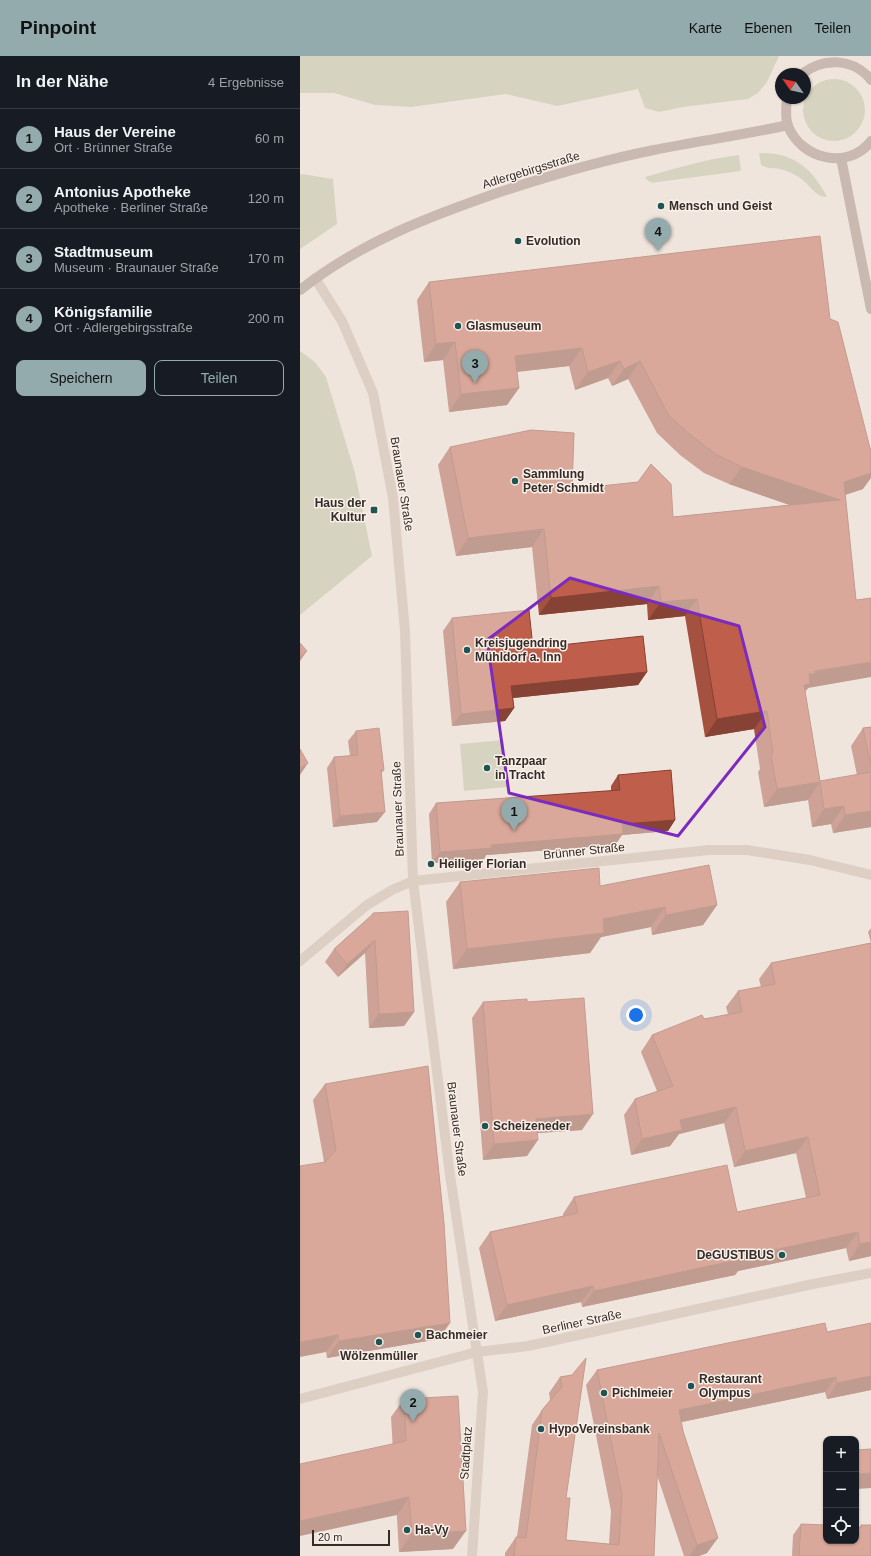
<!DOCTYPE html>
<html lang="de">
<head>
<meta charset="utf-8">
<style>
  :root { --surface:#171b24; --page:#20242c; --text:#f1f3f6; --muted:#9ea1a6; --line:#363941; --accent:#93abad }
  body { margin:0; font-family:Helvetica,sans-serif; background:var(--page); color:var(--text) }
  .controls { position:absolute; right:12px; bottom:12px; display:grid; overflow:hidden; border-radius:8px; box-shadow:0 1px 3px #0004 }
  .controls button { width:36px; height:36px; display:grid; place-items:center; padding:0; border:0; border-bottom:1px solid var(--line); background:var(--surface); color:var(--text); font:20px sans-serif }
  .compass { position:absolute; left:475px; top:12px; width:36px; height:36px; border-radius:50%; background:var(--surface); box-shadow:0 1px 3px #0004; rotate:304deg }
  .scale { position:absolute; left:12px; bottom:10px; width:78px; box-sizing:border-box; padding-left:4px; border:2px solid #352b28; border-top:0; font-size:11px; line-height:14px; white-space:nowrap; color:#352b28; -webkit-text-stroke:3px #f8efe8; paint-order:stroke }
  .you { position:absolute; left:336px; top:959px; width:14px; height:14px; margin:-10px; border:3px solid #fff; border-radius:50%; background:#1a73e8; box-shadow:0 0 0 6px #1a73e833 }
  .badge { display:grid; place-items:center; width:26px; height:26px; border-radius:50%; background:var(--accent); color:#111; font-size:13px; font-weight:700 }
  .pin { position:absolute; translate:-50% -33px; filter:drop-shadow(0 1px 2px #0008) }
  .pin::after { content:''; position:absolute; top:21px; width:14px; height:12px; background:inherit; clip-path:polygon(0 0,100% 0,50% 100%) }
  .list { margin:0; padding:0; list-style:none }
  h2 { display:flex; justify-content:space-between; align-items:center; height:52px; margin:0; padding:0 16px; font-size:17px }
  h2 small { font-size:13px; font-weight:400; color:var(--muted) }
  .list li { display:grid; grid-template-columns:26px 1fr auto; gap:12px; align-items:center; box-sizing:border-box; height:60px; padding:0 16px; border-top:1px solid var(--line) }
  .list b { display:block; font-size:15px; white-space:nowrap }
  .list p { margin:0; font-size:13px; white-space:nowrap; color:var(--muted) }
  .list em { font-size:13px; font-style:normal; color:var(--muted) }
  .actions { display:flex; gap:8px; padding:12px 16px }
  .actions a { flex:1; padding:9px 0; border:1px solid var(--accent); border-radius:8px; text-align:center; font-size:14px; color:var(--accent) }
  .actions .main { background:var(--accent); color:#111 }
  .icon { flex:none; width:22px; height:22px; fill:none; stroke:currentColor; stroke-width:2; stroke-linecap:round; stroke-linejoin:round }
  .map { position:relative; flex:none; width:571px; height:1500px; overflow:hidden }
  header { display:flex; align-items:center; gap:24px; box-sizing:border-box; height:56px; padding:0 20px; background:var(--accent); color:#111 }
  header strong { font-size:19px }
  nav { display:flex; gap:22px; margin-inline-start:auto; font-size:14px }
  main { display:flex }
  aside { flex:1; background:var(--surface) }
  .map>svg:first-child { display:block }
  .green { fill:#b6bf9d }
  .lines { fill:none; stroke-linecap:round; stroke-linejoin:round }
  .street { stroke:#c8b4a9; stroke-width:10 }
  .secondary { stroke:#9b837a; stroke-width:10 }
  .wall { fill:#a45140 }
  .shaded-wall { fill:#864234 }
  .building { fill:#bf5e4b; stroke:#864234 }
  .marked { fill:none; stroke:#7b2cbf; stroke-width:3; stroke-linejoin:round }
  .poi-dot { fill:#205453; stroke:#f8efe8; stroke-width:1.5 }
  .labels { text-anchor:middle; stroke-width:3; stroke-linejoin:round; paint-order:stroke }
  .street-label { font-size:12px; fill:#352b28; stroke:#f8efe8 }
  .poi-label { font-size:12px; font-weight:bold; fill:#352b28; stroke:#f8efe8; text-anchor:start }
</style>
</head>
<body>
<header>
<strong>Pinpoint</strong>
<nav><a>Karte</a><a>Ebenen</a><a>Teilen</a></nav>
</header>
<main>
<aside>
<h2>In der Nähe<small>4 Ergebnisse</small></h2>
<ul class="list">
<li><span class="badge">1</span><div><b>Haus der Vereine</b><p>Ort · Brünner Straße</p></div><em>60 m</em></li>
<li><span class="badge">2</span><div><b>Antonius Apotheke</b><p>Apotheke · Berliner Straße</p></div><em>120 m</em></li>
<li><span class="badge">3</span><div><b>Stadtmuseum</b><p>Museum · Braunauer Straße</p></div><em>170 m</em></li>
<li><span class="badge">4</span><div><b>Königsfamilie</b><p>Ort · Adlergebirgsstraße</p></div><em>200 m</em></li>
</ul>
<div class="actions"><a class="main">Speichern</a><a>Teilen</a></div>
</aside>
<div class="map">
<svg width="571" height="1500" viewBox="0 0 571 1500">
  <rect width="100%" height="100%" fill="#f0e5dc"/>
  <!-- green -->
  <path class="green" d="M0,0H479L467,26L458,37L448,43L383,51L359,56L345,52L338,33L257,50L206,38L111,51L75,49L34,37H0Z
    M503 54a31 31 0 1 1 62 0a31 31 0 1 1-62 0Z
    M459,97C492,96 512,111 527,141C516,142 507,125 497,120C492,117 485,114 479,113C473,112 467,113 461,109Z
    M439,99L441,115L358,126C353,127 348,127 345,121C376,112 407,103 439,99Z
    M2,118L33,123L37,168L0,193V119Z
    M0,295L15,306L26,321L55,417L72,500L0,559Z
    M203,684L207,731L164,735L160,688Z"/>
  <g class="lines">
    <!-- street -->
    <path class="street" d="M15,222L42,265L73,337L93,442L105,575L113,825L150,1119L183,1336L172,1500
      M0,905L67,849L92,834L113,825L409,794H447L510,804L571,819
      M0,1343L177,1296L228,1290L513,1228L571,1217"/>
    <!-- secondary -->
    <path class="secondary" d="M502,18C523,1 554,2 571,24
      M487,42C486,51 485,61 488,70C501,103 548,115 571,85
      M541,102L571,253
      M0,234C61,186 130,160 203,135C252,119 303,104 354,94C399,85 443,79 488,69"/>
  </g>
  <!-- wall -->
  <path class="wall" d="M129,226L530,263L563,433L545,439L508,632L505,635L520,725L557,719L551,690L563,672L571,671V771L533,777L531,768L512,771L508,744L464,751L458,716L460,713L454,673L405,681L385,560L348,564L347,548L239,559L232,491L156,500L138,409L150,391L272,433L373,461L490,449L429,428L404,417L380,399L357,377L328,323L312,330L308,322L275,334L269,310L217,316L219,332L207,349L149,356L143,304L124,306L117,244Z
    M152,562L233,592L347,616L338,629L213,642L214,652L205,665L152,670L143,575Z
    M56,675L84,714L81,718L77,766L33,771L27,712L34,701L50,700L48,685Z
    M318,719L375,764L368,775L322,779L315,789L186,799L184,803L132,807L129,758L136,747L311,735V730Z
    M160,826L300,830L417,849L403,869L352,879L351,871L301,881L290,897L153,913L146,846Z
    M73,857L114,956L104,970L69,972L65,897L38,921L25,906L34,893L70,861Z
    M571,872V1200L549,1205L546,1192L438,1215L435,1219L282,1251L281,1246L195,1265L179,1192L190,1176L263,1160V1158L274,1141L437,1156L506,1142L496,1097L434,1111L424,1067L379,1078L370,1090L331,1099L324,1059L335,1043L357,1035L341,996L352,979L404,963L428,958L426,951L438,935L461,931L459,923L471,907L571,887L568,876Z
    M183,946H227L282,1074L237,1077L227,1100L183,1104L172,962Z
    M25,1028L139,1283L27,1302L26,1296L24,1106L13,1044Z
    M571,1267V1334L527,1343L525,1336L381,1366L407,1497L399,1500H384L357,1419L354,1500H205V1497L216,1481H217L232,1369L242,1354L250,1344L249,1337L260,1321L272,1319L266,1442V1484L309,1488L311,1455L286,1329L297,1314L527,1276Z
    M104,1343L153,1493L99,1496L91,1361Z
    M501,1468L559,1472L561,1469L571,1500H492L493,1479Z"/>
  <!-- shaded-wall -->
  <path class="shaded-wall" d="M155,286L143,304L124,306L136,288Z
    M282,292L269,310L203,317L215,300Z
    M320,305L308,322L275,334L288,316Z
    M340,305L328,323L312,330L324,313Z
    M219,332L207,349L149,356L161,338Z
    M442,411L544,426L571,417V422L563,433L535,442L540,444L527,462L429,428Z
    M244,473L232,491L156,500L168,482Z
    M359,530L347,548L239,559L251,542Z
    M397,543L385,560L348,564L361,546Z
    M7,595L0,605V601Z
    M571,606V621L508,632L498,646L492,647L509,618L515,615Z
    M347,616L338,629L202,643L211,630Z
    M214,652L205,665L152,670L161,658Z
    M467,655L454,673L405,681L417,663Z
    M8,707L0,719V712Z
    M520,726L508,744L464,751L477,733Z
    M544,750L531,768L512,771L524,753Z
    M571,755V771L533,777L545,759Z
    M85,756L77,766L33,771L40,760Z
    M375,764L368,775L322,779L315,789L186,799L184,803L132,807L140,796L322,768Z
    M417,849L403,869L352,879L366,859Z
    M365,851L351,871L301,881L290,897L153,913L167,893L303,863Z
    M75,884L65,897L38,921L47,908Z
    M114,956L104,970L69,972L79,958Z
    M436,1051L424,1067L379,1078L370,1090L331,1099L342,1083L380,1064Z
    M293,1058L282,1074L225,1078L236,1063Z
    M508,1081L496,1097L434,1111L445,1095Z
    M238,1084L227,1100L183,1104L194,1088Z
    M558,1176L546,1192L438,1215L435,1219L282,1251L294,1235L446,1200Z
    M571,1186V1200L549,1205L560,1188Z
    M293,1230L281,1246L195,1265L207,1249Z
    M150,1267L139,1283L27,1302L39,1285Z
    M38,1279L26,1296L0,1301V1286Z
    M571,1320V1334L527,1343L537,1327Z
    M536,1321L525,1336L368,1369L379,1354Z
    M571,1417V1432L556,1433V1418Z
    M109,1441L97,1459L0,1480V1465Z
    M166,1475L153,1493L99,1496L112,1478Z
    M418,1482L407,1497L399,1500H389L397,1489Z"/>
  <!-- building -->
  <path class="building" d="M520,180L530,263L538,266L571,396V417L544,426L556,544L571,542V606L515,615V618H509L510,628L504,629L520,725L571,716V755L545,759L544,750L524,753L520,726L477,733L471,698L473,697L467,655L417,663L397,543L361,546L359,530L251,542L244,473L168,482L150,391L231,374L274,377L272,433L338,426L351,408L371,428L373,461L540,444L442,411L417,399L393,381L369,360L340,305L324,313L320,305L288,316L282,292L215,300L219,332L161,338L155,286L136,288L129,226Z
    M229,554L233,592L343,580L347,616L211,630L214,652L161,658L152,562Z
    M0,587L7,595L0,601Z
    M571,671V710L563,672Z
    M79,672L84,714H81L85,756L40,760L34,701L58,699L56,675Z
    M0,693L8,707L0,712Z
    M371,714L375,764L322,768L323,778L191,789L192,792L140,796L136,747L320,734L318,719Z
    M409,809L417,849L366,859L365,851L303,863L304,877L167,893L160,826L299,812L300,830Z
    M108,855L114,956L79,958L75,884L47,908L34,893L73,858V857Z
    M571,887V1186L560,1188L558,1176L446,1200V1202L294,1235L293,1230L207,1249L190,1176L278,1157L274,1141L427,1109L437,1156L520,1139L508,1081L445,1095L436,1051L380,1064L382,1074L342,1083L335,1043L373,1030L352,979L402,959L404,963L442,956L438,935L475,928L471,907Z
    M284,942L293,1058L236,1063L238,1084L194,1088L183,946L227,943V946Z
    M128,1010L144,1167L150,1267L39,1285L38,1279L0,1286V1110L25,1106L36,1094L25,1028Z
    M525,1267L527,1276L571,1267V1320L537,1327L536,1321L379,1354L383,1375L418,1482L397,1489L359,1377L354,1500H214L216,1481L226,1482L242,1354L262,1331L260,1321L272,1319L286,1302L266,1442H270L266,1484L319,1489L322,1439L297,1314Z
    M158,1340L166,1475L112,1478L109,1441L0,1465V1408L106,1385L104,1343Z
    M571,1393V1417L556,1418V1394Z
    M501,1468L526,1469V1485H556V1471L561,1472V1469H571V1500H499Z"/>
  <!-- marked area -->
  <path d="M0 0H571V1500H0ZM270,522L439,570L465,671L378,780L209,737L187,584Z" fill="#f0e5dc" fill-opacity=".55" fill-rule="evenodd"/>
  <path class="marked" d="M270,522L439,570L465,671L378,780L209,737L187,584Z"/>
  <!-- markers -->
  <g class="poi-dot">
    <circle cx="361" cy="150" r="4"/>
    <circle cx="218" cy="185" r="4"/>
    <circle cx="158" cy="270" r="4"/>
    <circle cx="215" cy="425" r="4"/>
    <rect x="70" y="450" width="8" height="8" rx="2"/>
    <circle cx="167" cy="594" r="4"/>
    <circle cx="187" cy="712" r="4"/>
    <circle cx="131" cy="808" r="4"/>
    <circle cx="185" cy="1070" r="4"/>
    <circle cx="482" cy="1199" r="4"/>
    <circle cx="118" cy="1279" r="4"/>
    <circle cx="79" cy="1286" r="4"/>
    <circle cx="391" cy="1330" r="4"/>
    <circle cx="304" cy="1337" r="4"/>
    <circle cx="241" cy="1373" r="4"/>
    <circle cx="107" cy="1474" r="4"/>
  </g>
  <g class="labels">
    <!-- street labels -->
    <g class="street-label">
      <text transform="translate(231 114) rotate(-17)" y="4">Adlergebirgsstraße</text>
      <text transform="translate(102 428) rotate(81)" y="4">Braunauer Straße</text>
      <text transform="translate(98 753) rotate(-92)" y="4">Braunauer Straße</text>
      <text transform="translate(284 795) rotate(-6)" y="4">Brünner Straße</text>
      <text transform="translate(157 1073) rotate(83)" y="4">Braunauer Straße</text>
      <text transform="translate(282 1266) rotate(-12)" y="4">Berliner Straße</text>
      <text transform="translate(166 1397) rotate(-86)" y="4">Stadtplatz</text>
    </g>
    <!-- poi labels -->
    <g class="poi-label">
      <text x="369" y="154">Mensch und Geist</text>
      <text x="226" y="189">Evolution</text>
      <text x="166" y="274">Glasmuseum</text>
      <text x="223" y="422">Sammlung<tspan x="223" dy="14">Peter Schmidt</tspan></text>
      <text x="66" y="451" text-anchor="end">Haus der<tspan x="66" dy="14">Kultur</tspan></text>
      <text x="175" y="591">Kreisjugendring<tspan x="175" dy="14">Mühldorf a. Inn</tspan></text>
      <text x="195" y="709">Tanzpaar<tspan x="195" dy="14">in Tracht</tspan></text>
      <text x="139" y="812">Heiliger Florian</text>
      <text x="193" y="1074">Scheizeneder</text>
      <text x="474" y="1203" text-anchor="end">DeGUSTIBUS</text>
      <text x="126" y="1283">Bachmeier</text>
      <text x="79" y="1304" text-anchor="middle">Wölzenmüller</text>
      <text x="399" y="1327">Restaurant<tspan x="399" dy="14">Olympus</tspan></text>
      <text x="312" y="1341">Pichlmeier</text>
      <text x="249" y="1377">HypoVereinsbank</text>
      <text x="115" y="1478">Ha-Vy</text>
    </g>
  </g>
</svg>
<div class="controls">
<button>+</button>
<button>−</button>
<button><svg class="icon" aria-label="locate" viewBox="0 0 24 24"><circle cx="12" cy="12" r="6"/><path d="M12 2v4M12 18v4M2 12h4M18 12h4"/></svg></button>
</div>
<svg class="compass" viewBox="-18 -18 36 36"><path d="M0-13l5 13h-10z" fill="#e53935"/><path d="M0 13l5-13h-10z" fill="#9ea1a6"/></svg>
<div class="scale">20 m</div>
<div class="you"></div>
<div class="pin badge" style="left:214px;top:775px">1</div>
<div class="pin badge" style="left:113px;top:1366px">2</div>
<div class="pin badge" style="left:175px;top:327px">3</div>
<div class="pin badge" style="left:358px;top:195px">4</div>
</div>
</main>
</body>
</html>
